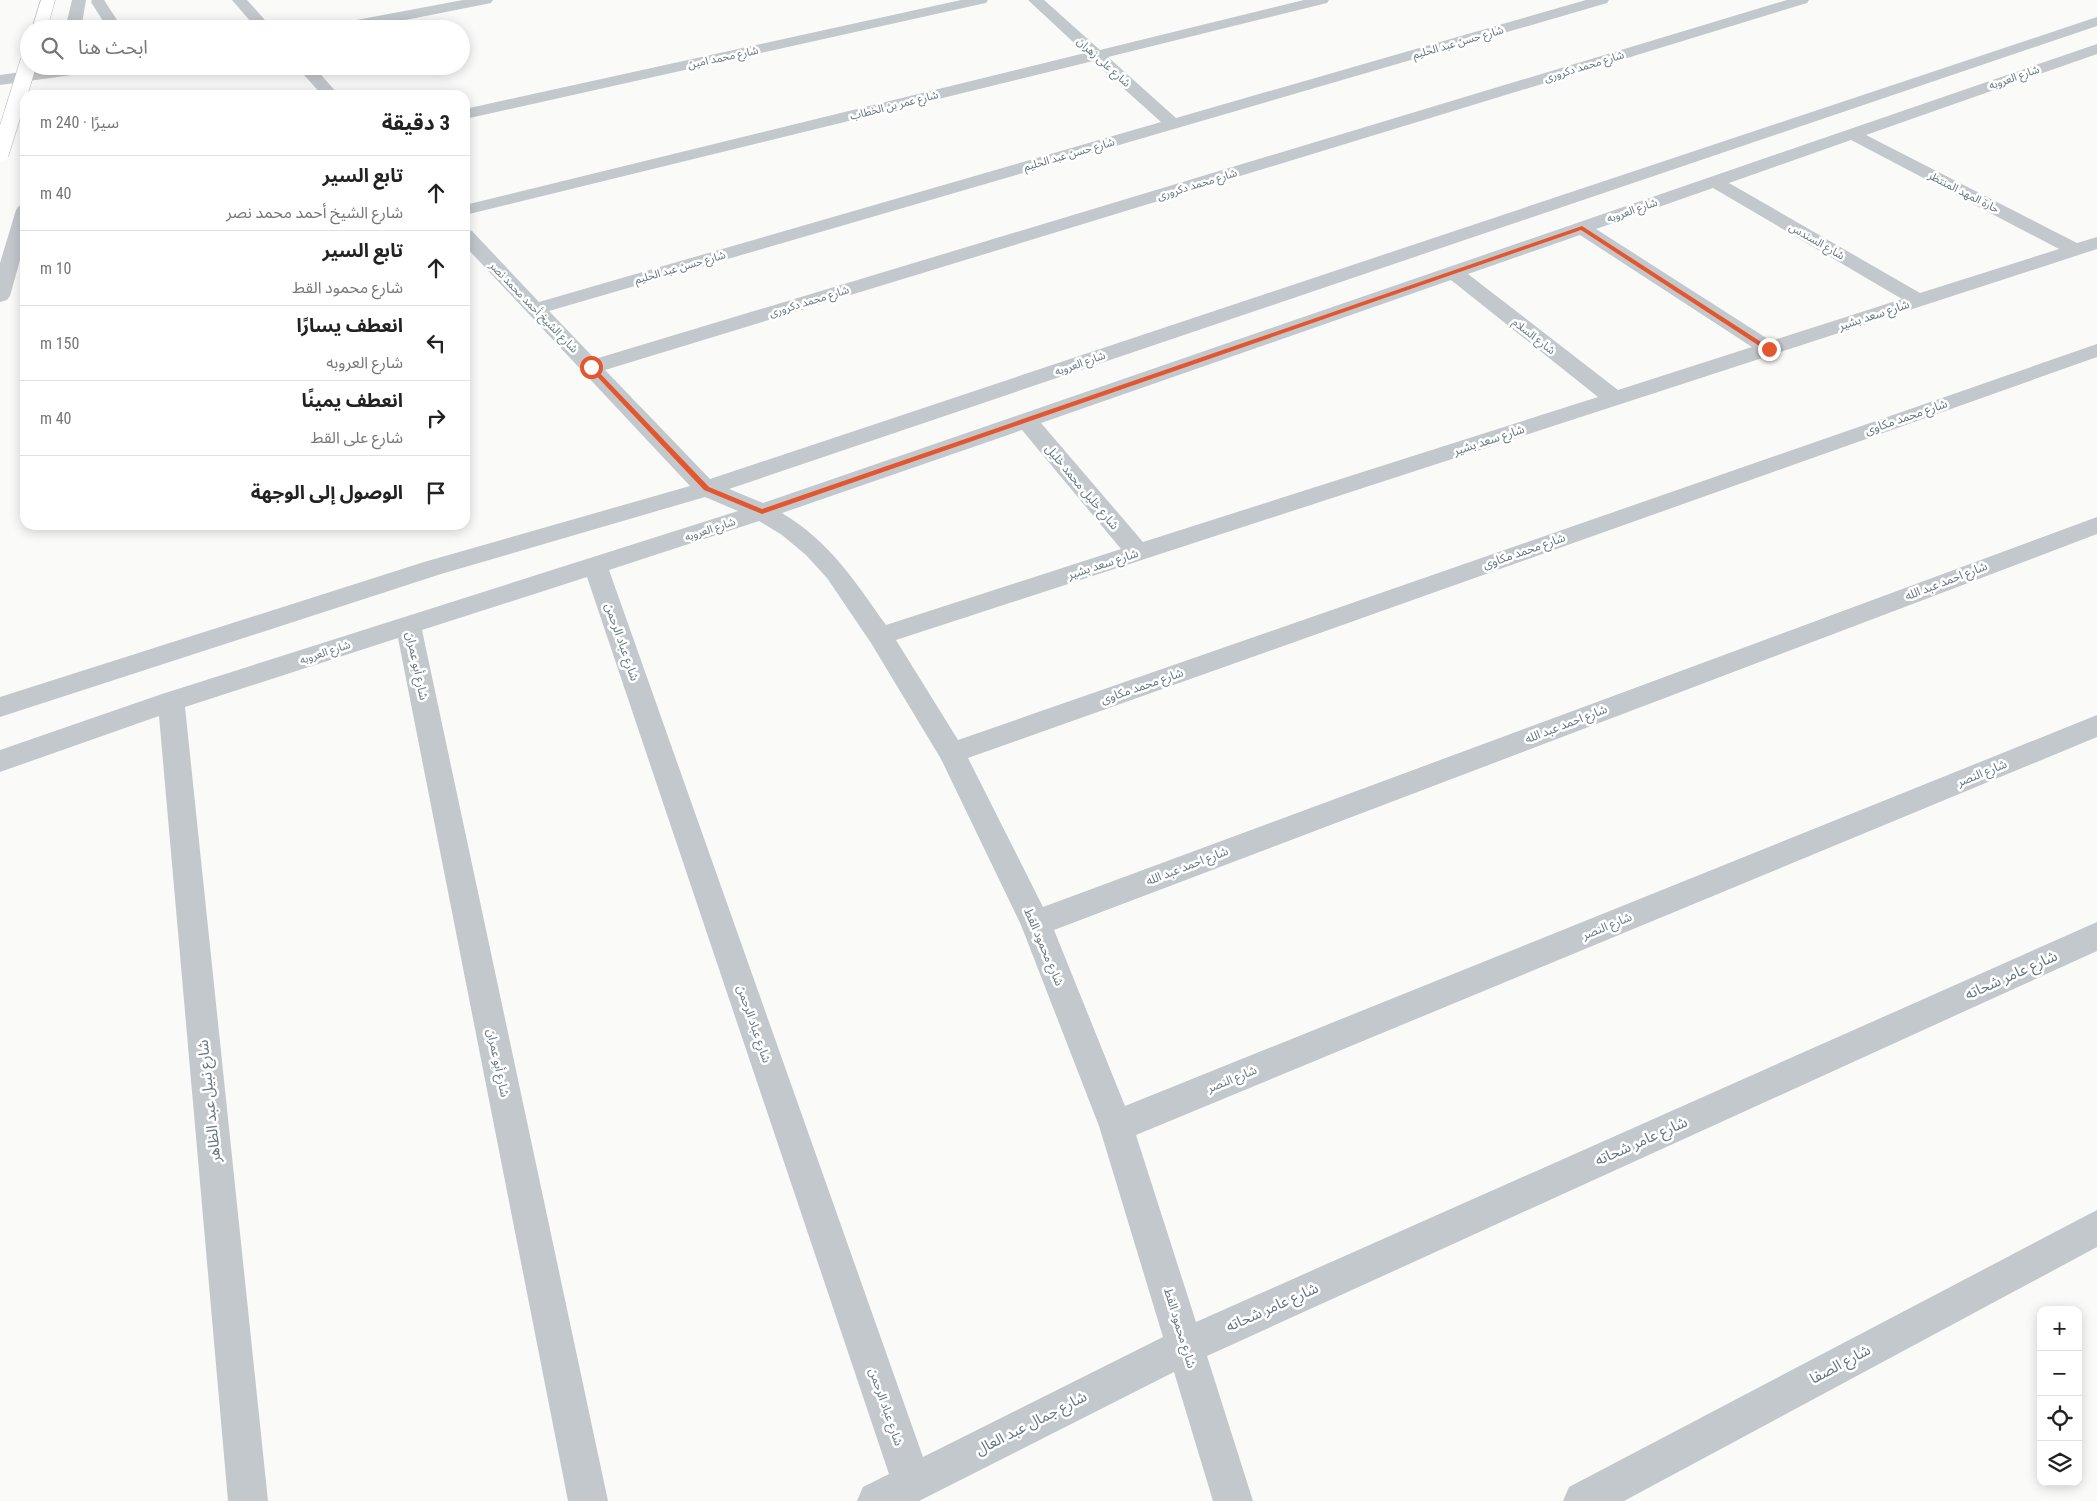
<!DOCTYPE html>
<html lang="ar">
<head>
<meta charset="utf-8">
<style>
  :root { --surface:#fff; --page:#f6f6f6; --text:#222; --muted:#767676; --line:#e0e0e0 }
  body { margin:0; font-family:"Roboto Condensed","Noto Sans Arabic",sans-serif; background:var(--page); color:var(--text); direction:rtl }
  .controls { position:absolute; right:15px; bottom:15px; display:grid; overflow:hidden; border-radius:10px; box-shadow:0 2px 12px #0003 }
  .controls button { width:45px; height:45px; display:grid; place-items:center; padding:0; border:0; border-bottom:1px solid var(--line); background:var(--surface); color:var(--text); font:25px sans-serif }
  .stop { position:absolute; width:15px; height:15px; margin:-11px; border:4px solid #e4572e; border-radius:50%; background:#fff }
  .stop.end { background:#e4572e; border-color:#fff; box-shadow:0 1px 5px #0008 }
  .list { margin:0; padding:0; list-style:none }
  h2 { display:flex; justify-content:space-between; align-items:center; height:65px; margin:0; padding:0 20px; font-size:21px }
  h2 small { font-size:16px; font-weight:400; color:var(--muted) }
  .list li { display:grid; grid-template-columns:32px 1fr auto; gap:15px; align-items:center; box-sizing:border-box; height:75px; padding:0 20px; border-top:1px solid var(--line) }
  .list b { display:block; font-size:19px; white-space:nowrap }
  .list p { margin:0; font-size:16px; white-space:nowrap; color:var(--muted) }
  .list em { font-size:16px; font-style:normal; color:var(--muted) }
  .icon { flex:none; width:28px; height:28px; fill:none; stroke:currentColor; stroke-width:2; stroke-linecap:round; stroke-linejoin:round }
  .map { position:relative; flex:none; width:2097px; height:1501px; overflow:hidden; direction:ltr }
  .search { position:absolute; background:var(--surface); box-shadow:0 2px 12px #0003; left:20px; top:20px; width:450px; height:55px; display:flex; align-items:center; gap:12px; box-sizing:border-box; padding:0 18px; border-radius:28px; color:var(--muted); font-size:19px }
  .panel { position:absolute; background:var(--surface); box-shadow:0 2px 12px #0003; left:20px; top:90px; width:450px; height:440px; border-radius:15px; direction:rtl }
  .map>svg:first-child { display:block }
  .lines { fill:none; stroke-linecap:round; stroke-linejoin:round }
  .major-casing { stroke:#b5babe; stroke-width:1 }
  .minor { fill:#c3c8cc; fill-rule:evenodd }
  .major { fill:#fff; fill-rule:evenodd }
  .major-bridge-casing { stroke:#b5babe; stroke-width:18; stroke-linecap:butt }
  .major-bridge { stroke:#fff; stroke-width:17 }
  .route { fill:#e4572e }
  .labels { text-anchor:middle; stroke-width:5; stroke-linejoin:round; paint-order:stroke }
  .far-street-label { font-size:11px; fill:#657683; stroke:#fff }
  .street-label { font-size:12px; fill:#657683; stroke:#fff }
  .near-street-label { font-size:15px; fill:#657683; stroke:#fff }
</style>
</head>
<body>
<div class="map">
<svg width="2097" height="1501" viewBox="0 0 2097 1501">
  <rect width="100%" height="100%" fill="#fafaf8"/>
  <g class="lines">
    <defs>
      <path id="major" d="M41,0H55L47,29H32Z"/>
    </defs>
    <!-- major casing -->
    <use href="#major" class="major-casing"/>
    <!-- minor -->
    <path class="minor" d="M72,0H86L81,29H65Z
      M92,0H104L123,29H108L91,2Z
      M232,0H247L273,29H257Z
      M463,0H493L491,3L486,4L360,29H328L330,26L335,24Z
      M961,0H988L986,3L981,4L465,119V109Z
      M1028,0H1044L1100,50L1304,0H1329L1327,3L1108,57L1176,118L1586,0H1609L1607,3L549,311L595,359L1787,0H1809L1807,3L605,370L710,479L2097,17V26L729,489L763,503L2097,44V54L1866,135L2077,243L2097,237V249L896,640L958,740L2097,344V357L968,758L1043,907L2097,517V534L1054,930L1125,1106L2097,715V737L1136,1135L1196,1322L2097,922V951L1207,1356L1253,1501H1213L1174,1372L919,1501H857L863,1487L889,1474L587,577L422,630L608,1501H568L398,638L185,707L268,1501H228L159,716L0,772V750L162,694L738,511L705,497L441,574L0,717V697L424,562L690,486L465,246V229L472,231L539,302L1161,122L1093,61L465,215V205L1085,53ZM1851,140L2059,249L1920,293L1729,183ZM1713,188L1902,299L1771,341L1596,229ZM1580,235L1752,347L1618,390L1468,274ZM1451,280L1598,397L1143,542L1041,423ZM1022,430L1121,549L886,625C854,580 831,543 782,513ZM759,521L782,535L806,555L827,578L871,643L941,759L1021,925L1099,1126L1163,1337L923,1457L609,570Z
      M64,66H108L106,69L100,71L0,85V75Z
      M296,66H313L339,95H322Z
      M25,205V242L10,296L7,300L0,302V263L16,210L19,206Z
      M2097,1210V1247L1624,1501H1563L1569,1487Z"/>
    <!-- major -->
    <use href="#major" class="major"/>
    <defs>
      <path id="major-bridge" d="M0,154L29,61"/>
    </defs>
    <!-- major-bridge casing -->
    <use href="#major-bridge" class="major-bridge-casing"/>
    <!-- major-bridge -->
    <use href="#major-bridge" class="major-bridge"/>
  </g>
  <!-- route -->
  <path class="route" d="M1582,226L1772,349L1767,351L1581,230L762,514L704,490L588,367L593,366L709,487L762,509Z"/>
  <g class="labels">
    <!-- far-street labels -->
    <g class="far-street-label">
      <text transform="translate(1458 42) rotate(-16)" y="4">شارع حسن عبد الحليم</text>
      <text transform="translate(723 57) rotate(-12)" y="4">شارع محمد امين</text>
      <text transform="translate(1104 62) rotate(42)" y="4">شارع على زهران</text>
      <text transform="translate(1584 66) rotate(-17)" y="4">شارع محمد دكرورى</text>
      <text transform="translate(2014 77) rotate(-19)" y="4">شارع العروبه</text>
      <text transform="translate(894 105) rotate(-14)" y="4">شارع عمر بن الخطاب</text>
      <text transform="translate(1069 154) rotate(-16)" y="4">شارع حسن عبد الحليم</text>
      <text transform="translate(1197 184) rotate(-17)" y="4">شارع محمد دكرورى</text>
      <text transform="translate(1964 192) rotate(27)" y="4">حارة المهد المنتظر</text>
      <text transform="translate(1632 210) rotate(-19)" y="4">شارع العروبه</text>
      <text transform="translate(1817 241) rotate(30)" y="4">شارع السندس</text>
      <text transform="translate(680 267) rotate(-16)" y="4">شارع حسن عبد الحليم</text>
      <text transform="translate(809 301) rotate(-17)" y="4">شارع محمد دكرورى</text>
      <text transform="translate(534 307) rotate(46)" y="4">شارع الشيخ أحمد محمد نصر</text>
      <text transform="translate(1534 336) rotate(38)" y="4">شارع السلام</text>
      <text transform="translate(1080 363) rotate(-19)" y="4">شارع العروبه</text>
      <text transform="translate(710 529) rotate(-18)" y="4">شارع العروبه</text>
      <text transform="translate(325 652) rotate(-18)" y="4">شارع العروبه</text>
    </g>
    <!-- street labels -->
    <g class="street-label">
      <text transform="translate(1874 315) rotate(-18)" y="4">شارع سعد بشير</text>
      <text transform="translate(1906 417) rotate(-19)" y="4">شارع محمد مكاوى</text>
      <text transform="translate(1489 440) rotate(-18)" y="4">شارع سعد بشير</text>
      <text transform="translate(1082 487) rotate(50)" y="4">شارع خليل محمد خليل</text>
      <text transform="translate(1524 551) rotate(-19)" y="4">شارع محمد مكاوى</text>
      <text transform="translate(1103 564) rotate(-18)" y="4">شارع سعد بشير</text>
      <text transform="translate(1946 581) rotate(-21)" y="4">شارع احمد عبد الله</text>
      <text transform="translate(622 642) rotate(71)" y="4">شارع عباد الرحمن</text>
      <text transform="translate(417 666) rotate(78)" y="4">شارع أبو عمران</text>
      <text transform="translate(1142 686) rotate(-19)" y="4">شارع محمد مكاوى</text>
      <text transform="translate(1566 724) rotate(-21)" y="4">شارع احمد عبد الله</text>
      <text transform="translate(1982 773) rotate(-22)" y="4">شارع النصر</text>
      <text transform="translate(1187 866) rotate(-21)" y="4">شارع احمد عبد الله</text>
      <text transform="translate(1607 926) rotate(-22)" y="4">شارع النصر</text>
      <text transform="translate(1044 947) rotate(67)" y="4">شارع محمود القط</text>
      <text transform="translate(754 1024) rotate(71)" y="4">شارع عباد الرحمن</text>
      <text transform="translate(498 1063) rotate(78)" y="4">شارع أبو عمران</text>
      <text transform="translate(1232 1079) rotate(-22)" y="4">شارع النصر</text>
      <text transform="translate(1180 1328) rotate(73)" y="4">شارع محمود القط</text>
      <text transform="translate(886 1407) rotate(71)" y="4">شارع عباد الرحمن</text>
    </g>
    <!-- near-street labels -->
    <g class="near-street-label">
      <text transform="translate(2011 975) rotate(-24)" y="5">شارع عامر شحاته</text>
      <text transform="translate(209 1101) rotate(-96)" y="5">شارع نبيل عبد الظاهر</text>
      <text transform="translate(1641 1141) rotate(-24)" y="5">شارع عامر شحاته</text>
      <text transform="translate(1272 1307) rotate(-24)" y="5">شارع عامر شحاته</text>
      <text transform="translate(1840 1364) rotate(-28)" y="5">شارع الصفا</text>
      <text transform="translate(1031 1423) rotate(-27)" y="5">شارع جمال عبد العال</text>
    </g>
  </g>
</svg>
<div class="controls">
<button>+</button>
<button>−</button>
<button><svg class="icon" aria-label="locate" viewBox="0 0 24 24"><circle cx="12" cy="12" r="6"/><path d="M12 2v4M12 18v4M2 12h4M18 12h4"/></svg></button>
<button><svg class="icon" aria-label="layers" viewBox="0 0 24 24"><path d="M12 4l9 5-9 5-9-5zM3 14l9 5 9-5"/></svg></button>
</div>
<div class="stop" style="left:591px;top:367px"></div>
<div class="stop end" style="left:1769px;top:349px"></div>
<div class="search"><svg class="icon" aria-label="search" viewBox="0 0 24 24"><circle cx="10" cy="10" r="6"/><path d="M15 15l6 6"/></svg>ابحث هنا</div>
<section class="panel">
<h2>3 دقيقة<small>سيرًا · 240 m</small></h2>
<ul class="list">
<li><svg class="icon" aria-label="ahead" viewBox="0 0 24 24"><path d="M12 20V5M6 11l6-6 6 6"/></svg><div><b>تابع السير</b><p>شارع الشيخ أحمد محمد نصر</p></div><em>40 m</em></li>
<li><svg class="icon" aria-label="ahead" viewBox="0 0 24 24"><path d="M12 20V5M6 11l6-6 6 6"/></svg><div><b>تابع السير</b><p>شارع محمود القط</p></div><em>10 m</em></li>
<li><svg class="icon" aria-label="left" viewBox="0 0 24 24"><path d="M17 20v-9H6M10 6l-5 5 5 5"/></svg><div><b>انعطف يسارًا</b><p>شارع العروبه</p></div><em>150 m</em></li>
<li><svg class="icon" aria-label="right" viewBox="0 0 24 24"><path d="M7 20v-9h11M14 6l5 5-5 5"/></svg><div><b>انعطف يمينًا</b><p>شارع على القط</p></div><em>40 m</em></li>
<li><svg class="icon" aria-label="arrive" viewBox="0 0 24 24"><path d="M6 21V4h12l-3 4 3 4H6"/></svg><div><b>الوصول إلى الوجهة</b></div></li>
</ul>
</section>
</div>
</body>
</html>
